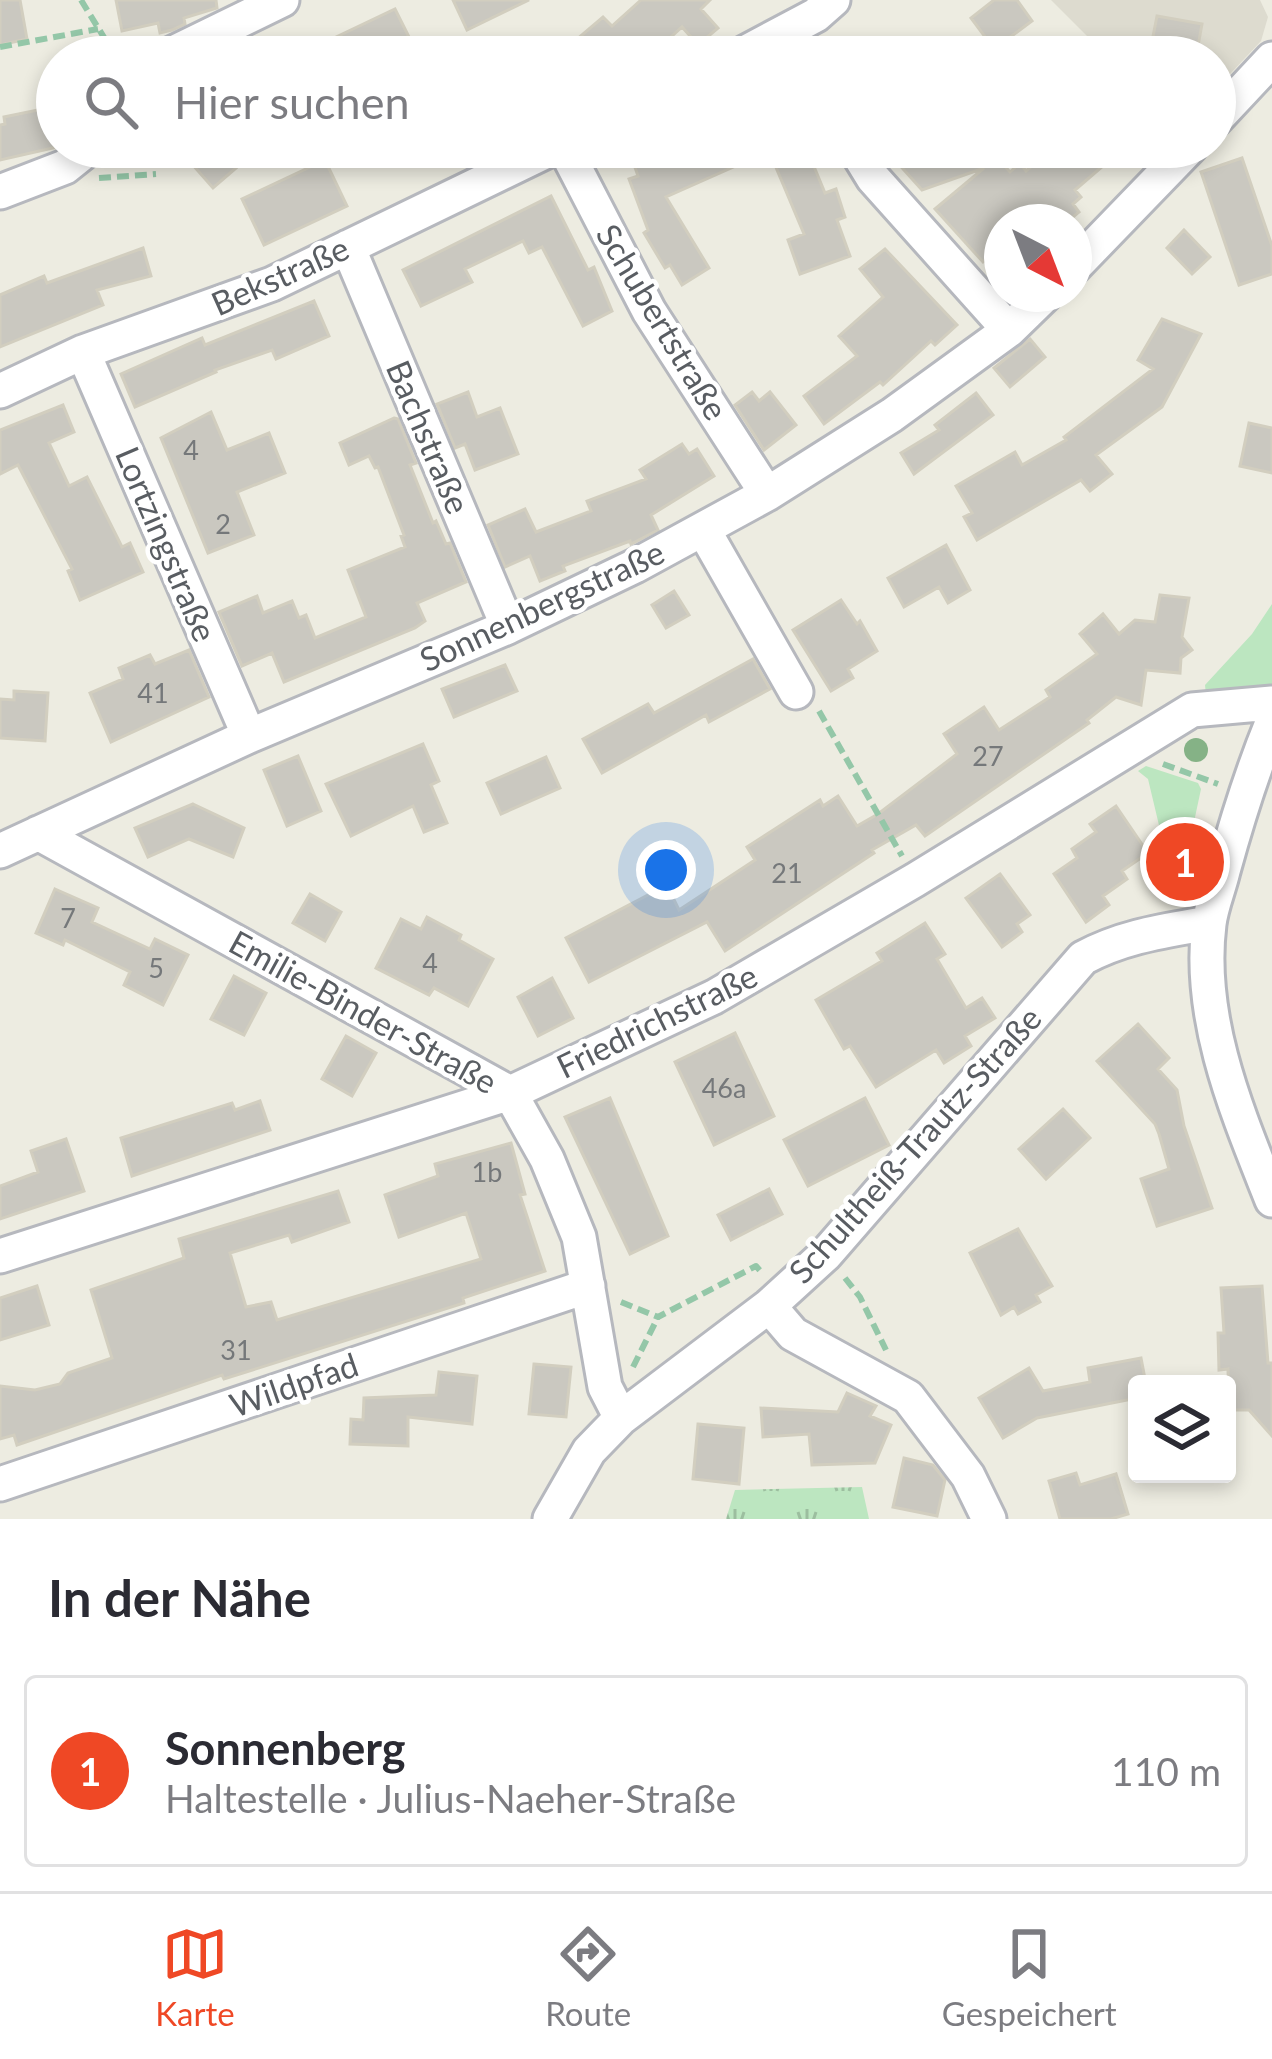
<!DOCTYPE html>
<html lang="de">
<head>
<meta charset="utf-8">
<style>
  :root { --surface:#fff; --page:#f2f2f3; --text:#2b2b33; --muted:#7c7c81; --line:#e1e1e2; --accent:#ef4825 }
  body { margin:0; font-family:Lato,sans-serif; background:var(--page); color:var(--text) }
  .controls { position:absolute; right:36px; bottom:36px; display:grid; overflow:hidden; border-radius:12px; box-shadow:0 6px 18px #0003 }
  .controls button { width:108px; height:108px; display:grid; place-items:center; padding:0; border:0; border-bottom:3px solid var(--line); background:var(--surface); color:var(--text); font:60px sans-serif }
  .compass { position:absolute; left:984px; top:204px; width:108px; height:108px; border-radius:50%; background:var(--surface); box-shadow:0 6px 18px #0003; rotate:138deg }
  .you { position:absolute; left:666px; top:870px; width:42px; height:42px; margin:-30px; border:9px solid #fff; border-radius:50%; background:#1a73e8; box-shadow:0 0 0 18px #1a73e833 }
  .badge { display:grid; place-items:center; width:78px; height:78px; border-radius:50%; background:var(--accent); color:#fff; font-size:39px; font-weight:700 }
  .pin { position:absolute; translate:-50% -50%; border:6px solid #fff; box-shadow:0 3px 12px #0006 }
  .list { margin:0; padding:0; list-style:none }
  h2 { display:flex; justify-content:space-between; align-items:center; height:156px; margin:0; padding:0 48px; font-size:51px }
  h2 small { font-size:39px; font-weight:400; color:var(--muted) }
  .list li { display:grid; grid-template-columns:78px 1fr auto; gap:36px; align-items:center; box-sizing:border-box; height:192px; margin:0 24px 24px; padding:0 24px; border:3px solid var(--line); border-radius:12px }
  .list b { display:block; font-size:45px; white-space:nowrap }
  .list p { margin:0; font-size:39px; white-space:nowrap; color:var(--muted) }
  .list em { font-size:39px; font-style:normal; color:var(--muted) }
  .icon { flex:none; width:66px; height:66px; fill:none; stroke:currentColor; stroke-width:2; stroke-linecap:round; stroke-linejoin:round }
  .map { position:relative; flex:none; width:1272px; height:1519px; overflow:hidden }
  .search { position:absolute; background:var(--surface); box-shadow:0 6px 18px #0003; left:36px; right:36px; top:36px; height:132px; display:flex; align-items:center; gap:30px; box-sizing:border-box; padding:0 42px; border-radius:66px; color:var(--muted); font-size:45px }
  .sheet { height:372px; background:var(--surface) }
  nav { display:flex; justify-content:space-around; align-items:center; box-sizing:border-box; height:168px; border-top:3px solid var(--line); background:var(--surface); font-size:33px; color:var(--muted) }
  nav a { display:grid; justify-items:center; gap:6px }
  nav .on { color:var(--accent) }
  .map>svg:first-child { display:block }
  .education { fill:#dddbcf }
  .green { fill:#bce6c0 }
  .park { fill:url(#park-tufts) }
  .building { fill:#cac8c0; stroke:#d2cebf; stroke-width:3 }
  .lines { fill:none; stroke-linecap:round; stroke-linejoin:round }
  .minor-casing { stroke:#b6b8be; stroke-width:39 }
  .path { stroke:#94c7a8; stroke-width:6; stroke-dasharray:12 6; stroke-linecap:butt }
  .minor { stroke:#fff; stroke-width:33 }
  .tree { fill:#85b286 }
  .labels { text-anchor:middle; stroke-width:9; stroke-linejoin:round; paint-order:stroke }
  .number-label { font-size:27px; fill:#75787a }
  .street-label { font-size:33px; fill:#595d62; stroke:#fff }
</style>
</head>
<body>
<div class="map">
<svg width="1272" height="1519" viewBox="0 0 1272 1519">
  <defs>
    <pattern id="park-tufts" width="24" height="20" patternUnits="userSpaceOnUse" patternTransform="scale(3)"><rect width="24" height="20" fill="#bce6c0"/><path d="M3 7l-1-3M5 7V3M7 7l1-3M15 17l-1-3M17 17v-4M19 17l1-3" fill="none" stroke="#9cbe9f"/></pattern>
  </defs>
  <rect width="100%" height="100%" fill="#edece1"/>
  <!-- education -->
  <path class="education" d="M1051,0H1260L1268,17L1261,41L1215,90V57H1108Z"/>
  <!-- green -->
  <path class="green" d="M1272,604V687L1265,691L1206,695L1205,685L1252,634Z
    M1146,766L1198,783L1201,789L1191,836L1182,834L1175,859L1168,863L1148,779L1138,771Z"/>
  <!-- park -->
  <path class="park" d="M862,1487L869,1519H726L735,1490Z"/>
  <!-- building -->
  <path class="building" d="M0,0H20L27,39L0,45Z
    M116,0H216L217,8L184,18L185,24L172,30L160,33L158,23L122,31Z
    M453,0H529L467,30Z
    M641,0H710L701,9L718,28L698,45L682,27L649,57H556L603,17L612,26Z
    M994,0H1017L1032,21L994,49L971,18Z
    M395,9L419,57H294Z
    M1157,16L1202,24L1196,57H1149Z
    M57,106V147L0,160V125L5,124L4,117Z
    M177,147H217L236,168L213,188Z
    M655,147H681L686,163L721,147H732L740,164L666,197L709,268L682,285L670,265L665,268L644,233L648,230L629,179L638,176L631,156Z
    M908,147H1033V150L1001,162L1010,172L1020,163L1026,171L1054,147H1125L1075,190L1081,197L1073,204L1079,212L1067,222H1002V245L983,262L935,209L984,168L922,190L894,159Z
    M808,152L825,193L836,189L845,217L837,220L850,256L800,274L788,240L804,234L775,165Z
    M1242,158L1272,246V274L1239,285L1201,172Z
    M325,160L347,206L264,245L242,199Z
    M551,196L588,270L594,267L612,311L583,326L542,247L529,253L523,241L465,269L472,282L421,306L403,270Z
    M1184,230L1210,257L1192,274L1167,248Z
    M143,248L151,276L97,290L103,305L0,347V295L44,276L47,283Z
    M885,249L957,325L935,345L931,341L883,385L880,382L824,424L804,396L857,356L839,336L883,297L860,269Z
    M314,301L329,336L276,359L272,350L215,370L216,372L135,407L121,374L202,338L205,345Z
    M1162,319L1201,334L1162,407L1096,455L1112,474L1090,491L1081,480L977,540L964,517L972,513L956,486L1015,452L1022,465L1066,440L1064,437L1153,369L1138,360Z
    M1030,339L1045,357L1010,387L994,368Z
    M468,392L477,417L500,408L518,454L475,470L465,444L455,448L437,404Z
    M752,392L759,401L770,392L796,425L764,450L735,405Z
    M976,393L993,415L914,474L901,453L939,430L935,425Z
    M63,405L74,432L49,443L69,486L87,477L122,547L130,543L143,572L80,600L68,571L72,569L18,465L0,474V430Z
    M211,412L227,450L269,433L285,473L237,492L254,535L208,553L161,438Z
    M394,418L398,419L416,463L410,465L433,523L436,521L446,544L450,543L466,582L417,603L425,621L415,628L284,682L272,653L242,666L219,612L257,596L263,613L292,601L299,618L306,615L315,638L366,617L348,570L405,547L401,536L404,535L378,467L375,468L369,456L349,465L340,443Z
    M1249,423L1272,428V473L1240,466Z
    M682,444L689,454L697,449L714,476L651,515L658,530L631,544L630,541L563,566L565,571L540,581L530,556L505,567L488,525L525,509L536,532L591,511L587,501L646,479L640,470Z
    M946,545L970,590L948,603L939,587L904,607L888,578Z
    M674,591L689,615L666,628L652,605Z
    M1160,595L1189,598L1182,637L1192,650L1181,658L1180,673L1146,670L1141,705L1116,697L1087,720L1089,723L925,836L916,825L872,850L874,853L725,951L707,922L589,982L566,938L667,885L679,910L755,860L747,847L820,800L823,806L838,796L857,826L878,814L957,754L944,734L984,707L999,730L1050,697L1046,690L1097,654L1080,634L1103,614L1119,634L1135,620L1155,622Z
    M841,600L857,624L860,621L877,651L848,669L853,678L831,691L793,630Z
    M189,650L209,697L111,742L90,693L123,679L119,668L150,655L155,664Z
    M753,659L770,689L709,722L706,715L602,773L583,739L648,704L654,713Z
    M505,665L517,691L454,717L442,689Z
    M14,691L48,693L45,741L0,738V699L14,700Z
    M423,744L439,781L431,785L447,823L424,832L413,806L351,836L326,784Z
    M298,756L321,811L287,826L264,770Z
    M546,757L560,788L501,814L487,783Z
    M193,804L244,828L233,857L189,839L148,857L135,828Z
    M1116,806L1148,853L1122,871L1127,879L1103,896L1109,905L1086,922L1054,874L1077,858L1072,849L1096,832L1090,824Z
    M1000,874L1030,915L1017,924L1022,932L1002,947L966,898Z
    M55,889L98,908L92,922L150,949L155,939L188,955L163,1005L124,985L130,972L65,940L63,945L36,933Z
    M310,894L341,912L325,941L293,923Z
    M427,917L461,935L459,940L493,959L468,1006L434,988L429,995L376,968L401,919L421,929Z
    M925,923L945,954L937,959L966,1008L982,998L995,1018L965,1036L971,1046L944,1063L936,1050L876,1087L850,1046L844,1049L816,1000L882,961L877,953Z
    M234,976L266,993L244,1035L211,1019Z
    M552,978L573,1018L538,1036L518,997Z
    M1138,1024L1169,1058L1158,1069L1177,1090L1184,1126L1212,1208L1157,1226L1141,1179L1169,1169L1159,1134L1155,1124L1097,1061Z
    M735,1033L774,1116L714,1145L675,1062Z
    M346,1036L376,1053L352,1096L322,1079Z
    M610,1098L668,1236L630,1254L565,1117Z
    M865,1098L889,1145L808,1186L784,1140Z
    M260,1101L270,1130L132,1176L121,1138L232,1103L235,1110Z
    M1063,1109L1090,1138L1046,1179L1019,1149Z
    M66,1139L84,1191L0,1219V1186L38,1172L31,1151Z
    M511,1143L525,1194L520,1195L545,1271L463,1298L464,1303L224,1379L222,1375L17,1445L14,1435L0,1439V1386L35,1390L60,1384L68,1373L112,1358L91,1290L184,1258L179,1239L338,1191L349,1222L292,1242L289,1235L230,1253L246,1307L271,1302L277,1320L481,1259L466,1213L399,1237L385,1195L438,1176L435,1164Z
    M769,1189L782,1214L731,1240L718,1215Z
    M1018,1229L1052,1286L1036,1295L1040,1302L1018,1314L1014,1307L1001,1315L970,1253Z
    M37,1286L49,1325L0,1340V1298Z
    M1262,1286L1268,1363H1272V1436L1249,1410H1229L1228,1369L1219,1370L1218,1333H1224L1221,1288Z
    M1141,1358L1146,1384H1137V1398L1037,1418L1003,1438L979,1398L1029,1368L1043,1391L1090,1382L1088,1368Z
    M534,1364L571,1367L566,1417L529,1414Z
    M439,1372L477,1376L472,1424L408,1417V1446L350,1444L351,1419L363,1420L364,1398L436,1395Z
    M847,1393L876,1406L870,1416L891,1425L875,1463L812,1465L809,1434L763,1437L761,1408L838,1412Z
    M698,1424L744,1428L739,1484L693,1479Z
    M904,1458L933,1465L945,1480L937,1516L893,1507Z
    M1076,1473L1080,1485L1116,1474L1128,1514L1111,1519H1060L1049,1481Z"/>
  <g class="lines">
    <defs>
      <path id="minor" d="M165,57L282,0
        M737,57L816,15L833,0
        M1215,120L1272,59
        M564,147L649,311L767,494
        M854,147L873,178L1009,330
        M0,192L65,167L90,147
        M348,247L508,627
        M1074,267L1190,147
        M83,352L249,736
        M0,391L83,352L272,284L555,147
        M703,529L796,692
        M1272,723C1252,772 1237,820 1223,871C1219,888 1211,907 1209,924C1197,1020 1238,1114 1272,1200
        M38,833L510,1093L547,1159L579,1237L605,1387L621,1418
        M0,851L249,736L508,627L635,566L767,494L892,415L1009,330L1046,294
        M0,1256L510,1093L714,997L915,880L1192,710L1272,703
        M769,1306L793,1334L908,1397L968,1476L989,1519
        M0,1484L588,1286
        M550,1519L589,1451L621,1418L769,1306L826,1254L1083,958C1124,936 1164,931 1209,923"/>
    </defs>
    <!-- minor casing -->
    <use href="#minor" class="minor-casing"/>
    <!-- path -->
    <path class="path" d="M81,0L116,57
      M0,47L98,29
      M99,178L156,174
      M819,711L902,856
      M1163,764L1218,784
      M845,1278L860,1297L886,1350
      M621,1302L658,1317L756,1266L763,1274
      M633,1367L658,1317"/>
    <!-- minor -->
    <use href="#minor" class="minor"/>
  </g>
  <!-- trees -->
  <circle class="tree" cx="1196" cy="750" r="12"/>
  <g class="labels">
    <!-- number labels -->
    <g class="number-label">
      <text x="191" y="460">4</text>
      <text x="223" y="534">2</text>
      <text x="153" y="703">41</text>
      <text x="988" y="766">27</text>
      <text x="787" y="883">21</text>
      <text x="68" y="928">7</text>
      <text x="430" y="973">4</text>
      <text x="156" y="978">5</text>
      <text x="724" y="1098">46a</text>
      <text x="487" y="1182">1b</text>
      <text x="236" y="1360">31</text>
    </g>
    <!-- street labels -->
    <g class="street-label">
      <text transform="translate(280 276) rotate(-24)" y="12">Bekstraße</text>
      <text transform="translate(662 322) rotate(59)" y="12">Schubertstraße</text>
      <text transform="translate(428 437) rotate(67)" y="12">Bachstraße</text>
      <text transform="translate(166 544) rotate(67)" y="12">Lortzingstraße</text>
      <text transform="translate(542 606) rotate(-25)" y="12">Sonnenbergstraße</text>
      <text transform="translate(363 1012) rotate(29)" y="12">Emilie-Binder-Straße</text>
      <text transform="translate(657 1021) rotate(-26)" y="12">Friedrichstraße</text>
      <text transform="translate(915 1145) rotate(-48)" y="12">Schultheiß-Trautz-Straße</text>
      <text transform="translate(294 1385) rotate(-19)" y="12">Wildpfad</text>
    </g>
  </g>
</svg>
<div class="controls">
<button><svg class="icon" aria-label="layers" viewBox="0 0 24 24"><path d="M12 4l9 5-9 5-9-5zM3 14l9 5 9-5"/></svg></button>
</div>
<svg class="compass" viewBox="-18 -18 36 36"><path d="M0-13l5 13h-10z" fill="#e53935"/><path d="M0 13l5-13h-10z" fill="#7c7c81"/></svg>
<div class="you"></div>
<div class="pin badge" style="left:1185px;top:862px">1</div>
<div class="search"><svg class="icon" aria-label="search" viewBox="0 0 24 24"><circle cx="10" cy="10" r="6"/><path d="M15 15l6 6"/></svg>Hier suchen</div>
</div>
<section class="sheet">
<h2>In der Nähe<small></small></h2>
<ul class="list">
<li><span class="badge">1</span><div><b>Sonnenberg</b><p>Haltestelle · Julius-Naeher-Straße</p></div><em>110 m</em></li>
</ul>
</section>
<nav>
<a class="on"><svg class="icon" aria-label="map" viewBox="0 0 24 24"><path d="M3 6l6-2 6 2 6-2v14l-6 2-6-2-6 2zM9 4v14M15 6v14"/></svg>Karte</a>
<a><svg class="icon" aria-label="directions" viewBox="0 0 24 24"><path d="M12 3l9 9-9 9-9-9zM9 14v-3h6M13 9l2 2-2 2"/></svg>Route</a>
<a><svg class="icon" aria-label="saved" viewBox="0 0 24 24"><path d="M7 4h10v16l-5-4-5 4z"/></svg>Gespeichert</a>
</nav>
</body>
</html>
